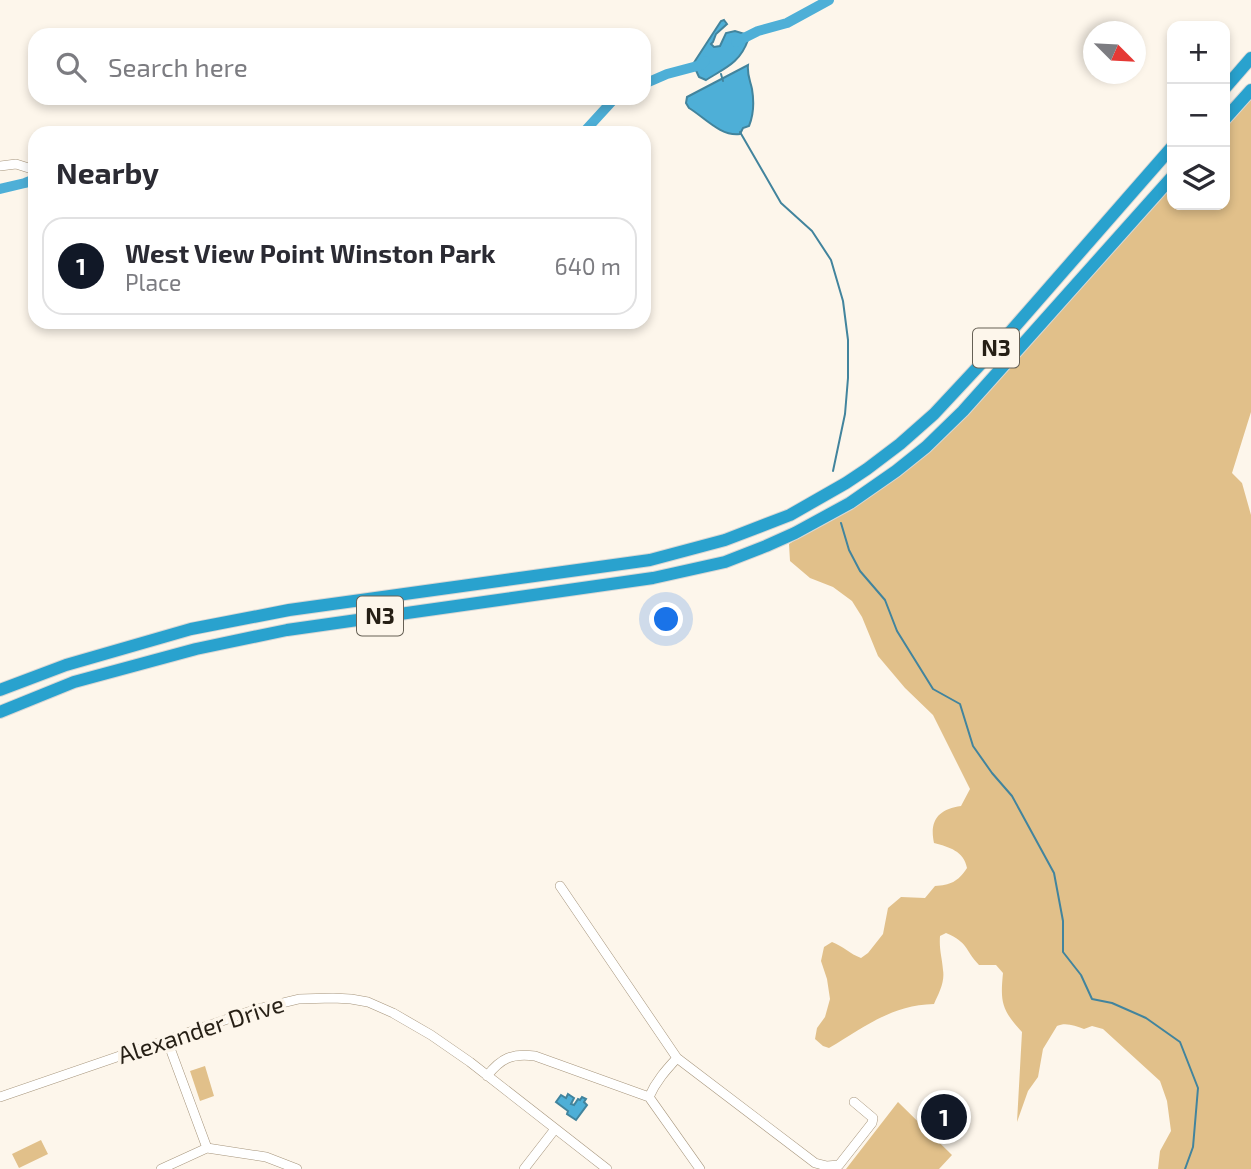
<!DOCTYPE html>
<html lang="en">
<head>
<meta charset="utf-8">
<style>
  :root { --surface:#fff; --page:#f2f2f3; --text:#2b2b33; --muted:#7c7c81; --line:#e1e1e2; --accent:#111827 }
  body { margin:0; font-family:"Exo 2",sans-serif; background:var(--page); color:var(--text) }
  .controls { position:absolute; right:21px; top:21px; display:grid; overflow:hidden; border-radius:14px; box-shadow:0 4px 10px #0003 }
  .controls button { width:63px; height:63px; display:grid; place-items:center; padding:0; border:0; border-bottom:2px solid var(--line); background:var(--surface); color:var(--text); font:35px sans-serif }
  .compass { position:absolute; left:1083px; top:21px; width:63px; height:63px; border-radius:50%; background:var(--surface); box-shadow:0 4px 10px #0003; rotate:114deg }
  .you { position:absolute; left:667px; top:620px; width:24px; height:24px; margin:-18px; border:5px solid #fff; border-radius:50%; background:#1a73e8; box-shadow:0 0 0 10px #1a73e833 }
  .badge { display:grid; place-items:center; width:46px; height:46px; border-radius:50%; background:var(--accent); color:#fff; font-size:23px; font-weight:700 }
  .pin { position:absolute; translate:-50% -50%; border:4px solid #fff; box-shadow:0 2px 7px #0006 }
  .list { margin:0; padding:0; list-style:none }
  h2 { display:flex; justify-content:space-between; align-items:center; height:91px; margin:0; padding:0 28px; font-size:30px }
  h2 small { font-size:23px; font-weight:400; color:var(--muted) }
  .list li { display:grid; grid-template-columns:46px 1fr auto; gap:21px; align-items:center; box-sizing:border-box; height:98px; margin:0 14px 14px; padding:0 14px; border:2px solid var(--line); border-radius:21px }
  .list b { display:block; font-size:26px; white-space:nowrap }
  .list p { margin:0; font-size:23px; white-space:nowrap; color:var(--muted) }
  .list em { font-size:23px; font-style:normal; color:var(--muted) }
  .icon { flex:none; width:38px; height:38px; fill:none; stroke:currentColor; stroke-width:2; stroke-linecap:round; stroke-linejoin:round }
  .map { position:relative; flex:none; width:1251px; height:1169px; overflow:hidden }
  .search { position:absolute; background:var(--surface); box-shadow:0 4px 10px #0003; left:28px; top:28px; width:623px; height:77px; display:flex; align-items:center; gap:18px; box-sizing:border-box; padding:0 24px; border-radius:21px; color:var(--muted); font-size:26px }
  .panel { position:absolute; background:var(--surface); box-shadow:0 4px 10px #0003; left:28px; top:126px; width:623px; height:203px; border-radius:21px }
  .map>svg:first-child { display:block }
  .green { fill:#e1c08a }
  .water { fill:#4eafd7; stroke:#42849d; stroke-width:2 }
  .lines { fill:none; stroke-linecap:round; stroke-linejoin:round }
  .stream { stroke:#42849d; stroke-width:2 }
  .river { stroke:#4eafd7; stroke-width:10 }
  .minor-casing { stroke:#a6957c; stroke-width:10 }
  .highway-casing { stroke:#d8d7d5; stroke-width:14 }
  .minor { stroke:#fff; stroke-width:9 }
  .highway { stroke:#29a2ce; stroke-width:12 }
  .labels { text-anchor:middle; stroke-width:7; stroke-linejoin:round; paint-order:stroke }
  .shield { fill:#fdf6eb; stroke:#666055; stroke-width:2 }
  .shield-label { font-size:23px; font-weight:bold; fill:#261f15 }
  .street-label { font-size:24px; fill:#261f15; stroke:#fdf6eb }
</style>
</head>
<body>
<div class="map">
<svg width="1251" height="1169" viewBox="0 0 1251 1169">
  <rect width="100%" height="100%" fill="#fdf6eb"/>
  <!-- green -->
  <path class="green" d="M1251,93V412L1232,473L1242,483L1251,515V1169H1158L1160,1151L1171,1131L1167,1101L1160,1081L1103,1029L1092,1026L1084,1029C1075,1026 1066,1022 1057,1026L1043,1049L1038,1077L1028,1091L1017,1122L1022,1032C1002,1010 1000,1003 1003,973L996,965H979C964,949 969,943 946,933L940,936C939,950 942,957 943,970C945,982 939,993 934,1004C891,1005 865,1027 829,1048L823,1046L815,1039L817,1028L825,1017L830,999L827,979L821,961L824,947L832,942C843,946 850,954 861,958L868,953L883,934L888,908L901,897L925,898L935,886C950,885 958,882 967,868C964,851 949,847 934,843C929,820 939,809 961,806L970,789L933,715L905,688L878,656L862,617L852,601L833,587L810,578L790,561L789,544L929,452L1172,182V205H1225V122Z
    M205,1066L214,1096L200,1101L190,1071Z
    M898,1102L952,1155L939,1169H846Z
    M41,1140L48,1154L19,1168L12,1154Z"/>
  <!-- water -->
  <path class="water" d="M724,20L727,24L716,34L713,42L711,44L714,47L720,46L726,33L735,31L745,34L748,40C740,63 725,68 706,80L699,77L693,64L721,21Z
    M748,65C747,75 750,80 752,89C754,101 754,114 749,126L743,128L740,134C721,137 704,117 689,108L686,103L687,97Z
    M568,1094L574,1098L571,1104L574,1105L578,1099L580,1100L582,1097L586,1099L584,1102L587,1105L576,1120L567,1114L568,1111L556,1102L561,1095L566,1098Z"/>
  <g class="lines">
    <!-- stream -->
    <path class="stream" d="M721,74L723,81
      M740,132L781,203L812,231L831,260L843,301L848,340V378L845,414L833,471
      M841,523L849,550L860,571L885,600L897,631L933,689L960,704L973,746L992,773L1012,796L1054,873L1063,921V952L1081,975L1092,999L1112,1003L1146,1018L1180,1042L1198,1088L1193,1147L1185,1169"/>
    <!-- river -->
    <path class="river" d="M736,42L758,31L787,23L829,0
      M644,84L667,74L701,65L705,61
      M583,133L615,98
      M0,189L25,183L35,179"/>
    <defs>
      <path id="minor" d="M49,132V133
        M0,166L16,164L35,170
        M560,886L677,1058L815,1163L827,1166L839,1165L872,1123L873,1118L854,1102
        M167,1040L207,1148
        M487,1076C501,1058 512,1053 535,1056L649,1097L700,1169
        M0,1097L254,1010L299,999L333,998L351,999L368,1002L393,1013L431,1035L470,1062L607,1169
        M649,1097C656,1081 666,1070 677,1058
        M161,1169L207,1148L266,1157L297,1169
        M524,1169L555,1129"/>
      <path id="highway" d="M1225,88L1251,58
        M1225,119L1251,90
        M0,690L66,665L191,629L289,610L650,560L725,540L790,515L846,483L867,469L900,444L934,414L1004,339L1172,147
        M0,712L74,682L196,649L287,630L653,578L725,562L766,546L795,533L850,503L896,471L926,447L963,411L1172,177"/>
    </defs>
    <!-- minor casing -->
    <use href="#minor" class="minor-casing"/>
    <!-- highway casing -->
    <use href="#highway" class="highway-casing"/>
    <!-- minor -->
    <use href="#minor" class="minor"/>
    <!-- highway -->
    <use href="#highway" class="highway"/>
  </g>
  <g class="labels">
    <!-- shield labels -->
    <g class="shield">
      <rect x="973" y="328.5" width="46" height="39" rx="5"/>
      <rect x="357" y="596.5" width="46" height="39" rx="5"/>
    </g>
    <g class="shield-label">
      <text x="996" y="356">N3</text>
      <text x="380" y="624">N3</text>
    </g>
    <!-- street labels -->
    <g class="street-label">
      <text transform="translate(201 1030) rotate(-18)" y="8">Alexander Drive</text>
    </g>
  </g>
</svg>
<div class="controls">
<button>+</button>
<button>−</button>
<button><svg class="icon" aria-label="layers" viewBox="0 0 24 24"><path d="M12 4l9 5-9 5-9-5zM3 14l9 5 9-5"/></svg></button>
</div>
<svg class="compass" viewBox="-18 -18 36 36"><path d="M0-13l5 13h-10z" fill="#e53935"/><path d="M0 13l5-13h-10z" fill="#7c7c81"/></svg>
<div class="you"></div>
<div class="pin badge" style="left:944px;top:1117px">1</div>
<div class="search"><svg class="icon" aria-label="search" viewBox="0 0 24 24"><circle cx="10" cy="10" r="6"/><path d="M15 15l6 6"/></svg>Search here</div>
<section class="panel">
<h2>Nearby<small></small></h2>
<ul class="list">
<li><span class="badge">1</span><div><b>West View Point Winston Park</b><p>Place</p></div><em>640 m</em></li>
</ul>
</section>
</div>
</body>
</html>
